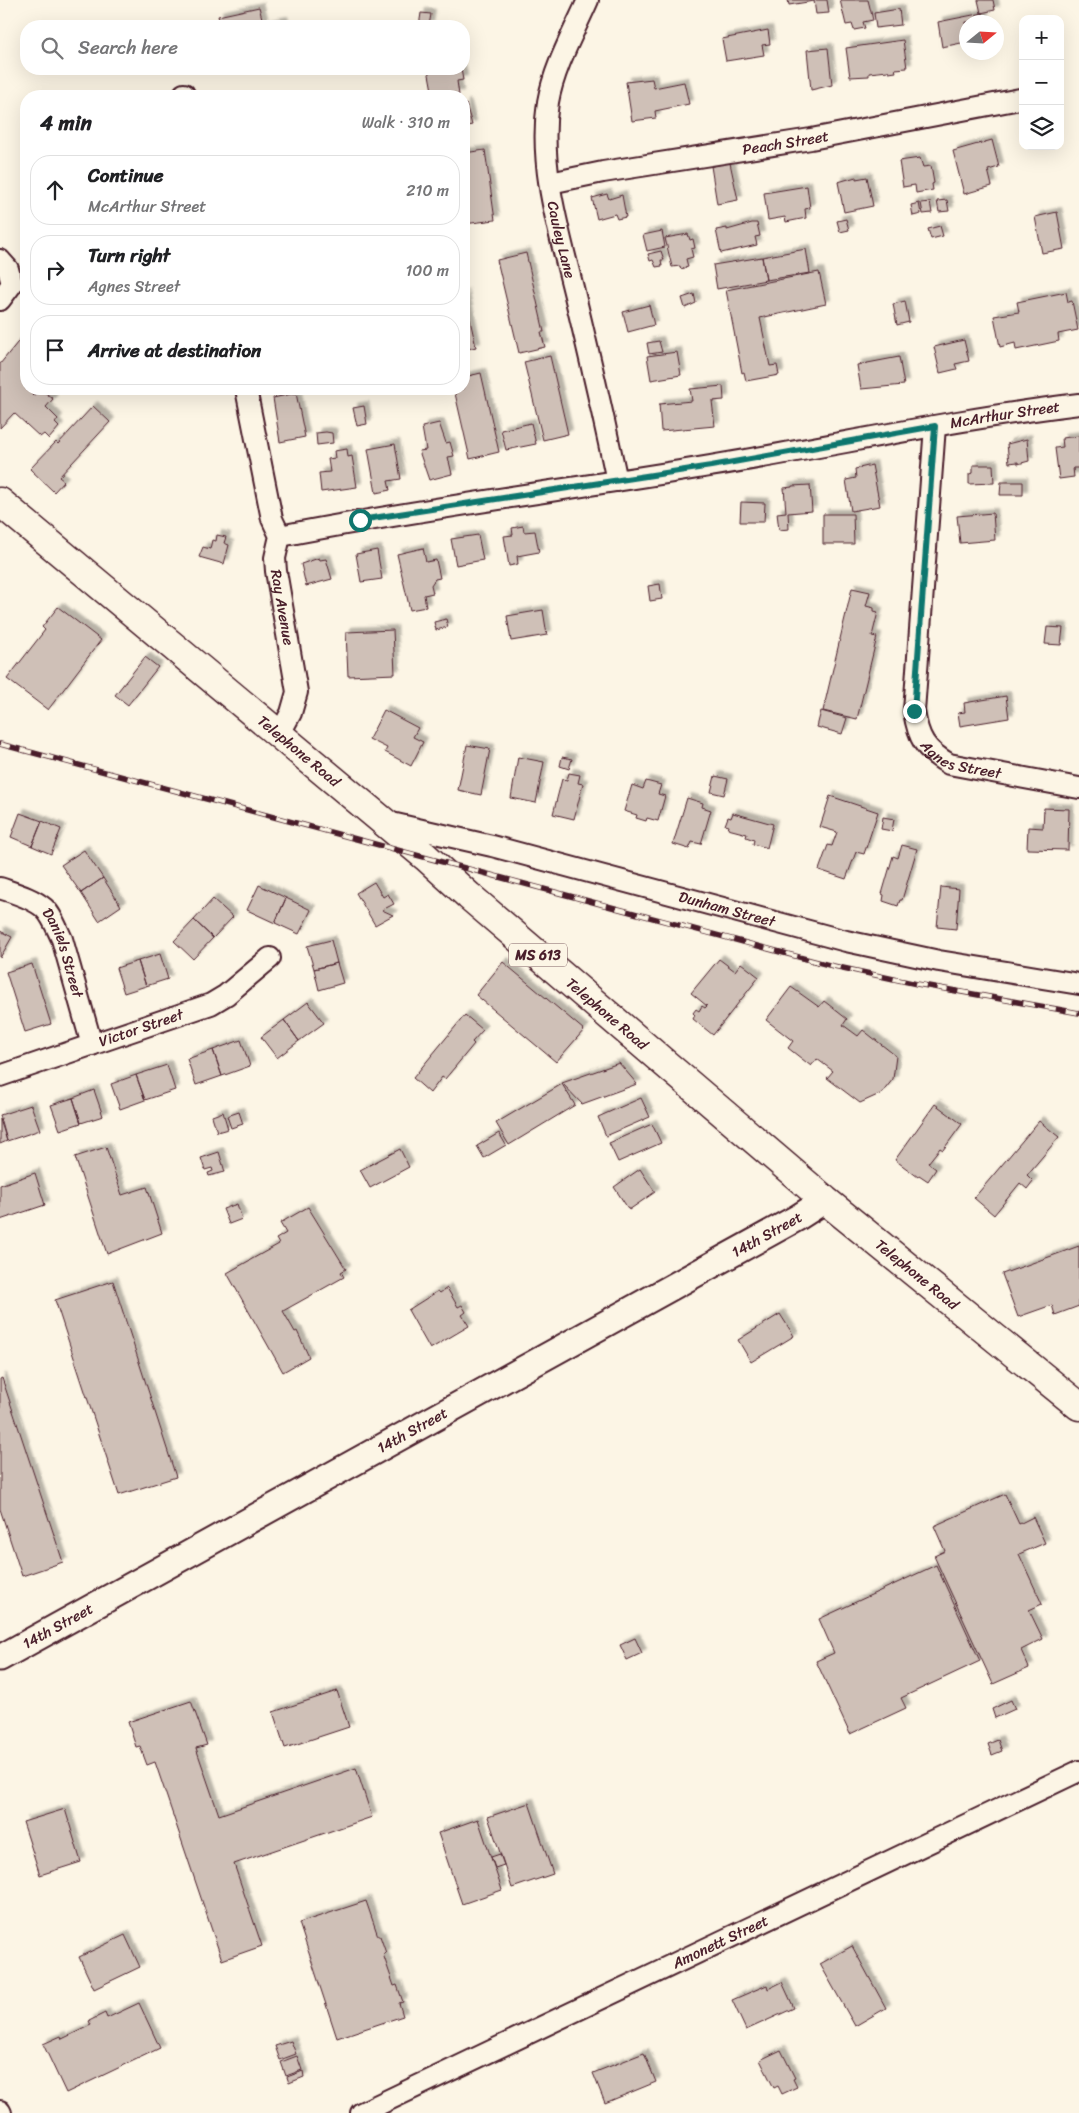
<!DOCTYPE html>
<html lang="en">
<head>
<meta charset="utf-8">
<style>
  :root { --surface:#fff; --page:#f6f6f6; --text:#202124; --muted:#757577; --line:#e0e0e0 }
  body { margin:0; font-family:Sriracha,sans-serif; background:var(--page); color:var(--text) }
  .controls { position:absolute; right:15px; top:15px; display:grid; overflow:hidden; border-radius:10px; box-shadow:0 5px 20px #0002 }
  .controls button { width:45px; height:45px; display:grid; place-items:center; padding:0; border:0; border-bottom:1px solid var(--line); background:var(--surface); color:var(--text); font:25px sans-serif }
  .compass { position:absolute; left:959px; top:15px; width:45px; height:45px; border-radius:50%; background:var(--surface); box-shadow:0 5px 20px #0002; rotate:72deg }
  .stop { position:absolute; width:15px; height:15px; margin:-11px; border:4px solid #0f766e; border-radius:50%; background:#fff }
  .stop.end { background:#0f766e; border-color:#fff; box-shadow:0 1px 5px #0008 }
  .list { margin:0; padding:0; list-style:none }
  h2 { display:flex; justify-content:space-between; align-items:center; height:65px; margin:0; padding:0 20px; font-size:21px }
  h2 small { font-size:16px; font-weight:400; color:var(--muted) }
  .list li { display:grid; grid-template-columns:32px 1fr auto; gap:15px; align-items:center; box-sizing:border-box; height:70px; margin:0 10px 10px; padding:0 10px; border:1px solid var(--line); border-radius:20px }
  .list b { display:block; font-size:19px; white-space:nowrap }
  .list p { margin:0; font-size:16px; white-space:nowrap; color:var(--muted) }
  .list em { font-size:16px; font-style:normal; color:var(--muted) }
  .icon { flex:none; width:28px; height:28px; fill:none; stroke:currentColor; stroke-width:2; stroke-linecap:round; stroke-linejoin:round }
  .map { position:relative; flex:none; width:1079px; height:2113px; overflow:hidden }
  .search { position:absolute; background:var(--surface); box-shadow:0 5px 20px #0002; left:20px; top:20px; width:450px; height:55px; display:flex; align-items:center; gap:12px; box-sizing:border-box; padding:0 18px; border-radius:20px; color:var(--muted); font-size:19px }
  .panel { position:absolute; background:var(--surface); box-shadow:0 5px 20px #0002; left:20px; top:90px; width:450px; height:305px; border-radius:20px }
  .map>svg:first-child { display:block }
  .building { fill:#cfc0b7; stroke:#4a1f2b; filter:url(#shadow) }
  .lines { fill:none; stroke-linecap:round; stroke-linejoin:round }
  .minor-casing { stroke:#4a1f2b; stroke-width:24 }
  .tertiary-casing { stroke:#4a1f2b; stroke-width:29 }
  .primary-casing { stroke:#4a1f2b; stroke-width:31 }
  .minor { stroke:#fcf5e5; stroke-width:20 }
  .tertiary { stroke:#fcf5e5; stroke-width:25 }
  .primary { stroke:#fcf5e5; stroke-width:28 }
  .rail-casing { stroke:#4a1f2b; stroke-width:5.5 }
  .rail { stroke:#fcf5e5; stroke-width:4; stroke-dasharray:11; stroke-linecap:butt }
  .route { stroke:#0f766e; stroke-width:6 }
  .labels { text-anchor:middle; stroke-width:4.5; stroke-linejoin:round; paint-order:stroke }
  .shield { fill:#fcf5e5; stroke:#7f5f63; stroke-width:1 }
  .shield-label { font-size:14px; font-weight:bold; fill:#4a1f2b }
  .street-label { font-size:15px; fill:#4a1f2b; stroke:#fcf5e5 }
</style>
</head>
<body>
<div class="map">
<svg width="1079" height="2113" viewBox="0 0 1079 2113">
  <defs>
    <filter id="shadow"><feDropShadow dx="4.5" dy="-4.5" stdDeviation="1" flood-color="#0004"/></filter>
  </defs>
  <rect width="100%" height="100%" fill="#fcf5e5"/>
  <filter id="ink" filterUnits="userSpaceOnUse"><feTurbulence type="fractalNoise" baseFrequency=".02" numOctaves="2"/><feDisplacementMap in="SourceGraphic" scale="10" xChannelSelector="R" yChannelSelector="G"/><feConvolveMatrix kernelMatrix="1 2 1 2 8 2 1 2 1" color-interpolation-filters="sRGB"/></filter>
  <g filter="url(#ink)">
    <!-- building -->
    <path class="building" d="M788,0H827L829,13L816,14L814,1L789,5Z
      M840,0H868L873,20L863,22L865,28L854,30L852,24L846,25Z
      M978,0H993L995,10L981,13Z
      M259,7L264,26H221L218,16Z
      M899,9L901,25L876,28L874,13Z
      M421,13L431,14L429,26H419Z
      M983,13L984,22H966V42L942,47L938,22Z
      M283,21L284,26H266L265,25Z
      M768,30L770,44L762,45L764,55L726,61L722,39Z
      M903,40L907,68L895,69L896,72L889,73L888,71L869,73V76L850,77L846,48Z
      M828,48L832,85L811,90L807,50Z
      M428,69H461L463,80L457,81L459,95L433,96Z
      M652,79L654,88L684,82L689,104L655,111L656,118L632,121L626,82Z
      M466,104L472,125L464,127V105Z
      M992,140L999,167L988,170L992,186L964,194L953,151Z
      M485,150L495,220L464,224V153Z
      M920,158L923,167L931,166L934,183L932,184L933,190L916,193L915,185L903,187L899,161Z
      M730,163L738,200L717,204L711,166Z
      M856,177V179L867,177L873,206L844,212L838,182Z
      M807,186L810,208L805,209L806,218L786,222L785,217L768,220L764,193Z
      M607,194L609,199L622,195L626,217L617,219L615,214L597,219L592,198Z
      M947,200L949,211L939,212L937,201Z
      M930,202L932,213L923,214L921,203Z
      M919,203L921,214L913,216L911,205Z
      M1057,212L1064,249L1042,253L1035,217Z
      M846,219L849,230L840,232L837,221Z
      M752,223H757L760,236L755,237L757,245L721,253L716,230L727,228V230Z
      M940,226L943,236L931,239L928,229Z
      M662,231L665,247L647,251L643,235Z
      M688,234L690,240L693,239L695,248L691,249L693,257L686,259L688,267L681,269L680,266L672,267L665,238Z
      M806,249L810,273L766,280L762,257Z
      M661,251L664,260H661L662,266L656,267L653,260L650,261L648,254Z
      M526,253L544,332H541L545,347L519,353L497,260Z
      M762,257L766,280L717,289L713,265Z
      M819,272L826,304L760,318L770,366L777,365L779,375L746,381L744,372L742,373L726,290Z
      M1066,292L1068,302L1072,301L1078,330L1058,334L1059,341L1016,350L1015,343L1000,347L994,316L1019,312L1017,302Z
      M464,293L476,347L464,350Z
      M694,294L696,303L685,308L682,298Z
      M905,301L909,322L897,325L893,304Z
      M649,305L654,325L628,332L623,312Z
      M26,332V389H37L32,395L33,396L41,389L53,399L46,407L58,419L55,423L59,427L49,439L44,434L40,437L14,413L0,428V364Z
      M964,340L969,361L955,364L957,369L940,373L934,347Z
      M659,341L662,352L649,354L647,343Z
      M677,352L681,375L651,380L647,356Z
      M550,356L568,434L543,440L524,362Z
      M899,357L904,385L861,389L857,365Z
      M481,373L499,452L470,459L454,389H464V377Z
      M723,386L724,400L712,401L715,426L661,431L659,404L692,401L690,389Z
      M296,393L305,437L280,442L273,398Z
      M93,406L110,422L59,477L64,481L54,492L30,469L56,442L58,444Z
      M364,406L367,424L357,426L353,408Z
      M439,423L446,443L450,442L454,456L448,457L452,474L429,480L419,451L426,450L422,427Z
      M531,423L536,444L506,450L501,430Z
      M326,432L332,433L333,443L317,445L316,433Z
      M1079,436V468H1073L1074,477L1059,479L1055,448L1063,447L1062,438Z
      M1027,439L1029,461L1018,464V462L1009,463L1007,444Z
      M395,444L401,479L388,481L390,490L376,493L368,449Z
      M347,449L348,457L352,456L357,487L321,492L319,473L330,472L328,459L335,458L334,451Z
      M872,465L880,506L851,511L846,480L856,478L855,469Z
      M973,465H993L994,483L969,484V474L973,473Z
      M1001,482H1023V495H1000Z
      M810,485L812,511L788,513L789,529L779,530L777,513L786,512L784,488L792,487V486Z
      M741,502L765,503L764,522H740Z
      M993,513L995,540L960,543L957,516Z
      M823,514H853L854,544H823Z
      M523,526L524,532L535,531L539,552L517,556L518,564L509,566L504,536L513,535L512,528Z
      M217,535L226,537L224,543L229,545L224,564L199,557L203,547L210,549L212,540L216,541Z
      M478,535L483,560L456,565L451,539Z
      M423,548L426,562L436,560L440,578L435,579L431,585L433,593L424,595L426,607L410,610L397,554Z
      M377,550L382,579L361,582L356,554Z
      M319,558L320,560L326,559L332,579L306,586L301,564Z
      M660,584L662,599L650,601L648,586Z
      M852,588L870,592L866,606L874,608V611L878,612L872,636L877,637L857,719L823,711Z
      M58,607L101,640L48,710L7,679L45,630L42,627Z
      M543,610L547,635L511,641L507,616Z
      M446,619L448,627L436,630L434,622Z
      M1047,627L1063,628L1061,645L1045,644Z
      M393,630L395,674L348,676L346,632Z
      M145,657L158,667L128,705L115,695Z
      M1006,696L1009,718L960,726L958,713L965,712L964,703Z
      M384,710L418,728L413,737L423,742L411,766L385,752L387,748L369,739Z
      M821,711L847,718L842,734L817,727Z
      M467,745L490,749L481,795L458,790Z
      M518,757L544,762L536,803L511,798Z
      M562,757L572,759L569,769L560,766Z
      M569,773L580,775L578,783L583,784L574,819L553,814L562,779L567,780Z
      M715,776L728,779L724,795L711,792Z
      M646,781L661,785L658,794L665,796L658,821L647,818L646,821L636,818L637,815L624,811L632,785L643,789Z
      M830,796L878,812L864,854L856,852L846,879L819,870L828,845L832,846L837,832L820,827Z
      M687,798L703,803L702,807L711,810L701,844L692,842L689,849L673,844Z
      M1044,808L1069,809L1068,850L1027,849L1028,827L1043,828Z
      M20,813L42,821L32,846L11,837Z
      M733,813L773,824L767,848L753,844L754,840L746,837L747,834L728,829L729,826L725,825L728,817L731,818Z
      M883,817L894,819L892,831L881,829Z
      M42,821L61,829L51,854L32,846Z
      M902,845L917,849L902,900H900L898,906L883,901L884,895L882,894L893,856L898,858Z
      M84,850L103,878L81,893L61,865Z
      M103,878L121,906L99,921L81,893Z
      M374,882L383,897L388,894L394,904L382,910L393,915L375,925L356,893Z
      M259,885L286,898L275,923L247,910Z
      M941,887L959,889L956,929L937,927Z
      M286,898L311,910L299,934L275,923Z
      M213,899L233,917L213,938L194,920Z
      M194,920L213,938L193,959L174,941Z
      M0,931L12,937L0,958Z
      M331,940L337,963L314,969L307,946Z
      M160,954L168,979L146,986L138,961Z
      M719,959L735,971L741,963L759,977L713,1035L693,1019L695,1015L693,1013L696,1009L699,1011L702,1006L705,1008L707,1006L691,993Z
      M138,961L146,986L124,993L116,968Z
      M503,962L584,1030L556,1062L476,995Z
      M337,963L343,983L319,990L314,969Z
      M32,964L51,1024L25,1032L6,972Z
      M791,987L819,1007L824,1001L847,1019L843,1025L858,1036L863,1030L896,1056L893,1079L882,1093L860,1103L827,1078L833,1071L817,1059L811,1066L788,1048L793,1041L766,1020Z
      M308,1002L324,1023L299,1041L284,1020Z
      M465,1015L483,1030L472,1042L474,1044L445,1079L442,1077L430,1093L413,1078Z
      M284,1020L299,1041L277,1058L261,1037Z
      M241,1040L250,1066L222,1076L213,1050Z
      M213,1050L222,1076L196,1085L187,1059Z
      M619,1063L637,1084L582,1104L562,1083Z
      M167,1065L175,1090L145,1100L136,1075Z
      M136,1075L145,1100L120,1109L111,1084Z
      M562,1084L575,1105L509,1145L496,1123Z
      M94,1090L103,1116L81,1123L73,1098Z
      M73,1098L81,1123L60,1130L51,1105Z
      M641,1098L650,1117L606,1136L598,1117Z
      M935,1104L962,1124L943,1150L940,1148L928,1163L936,1169L928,1181L919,1175L918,1177L895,1160Z
      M31,1105L40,1130L7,1141L0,1115Z
      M223,1112L228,1129L217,1132L212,1116Z
      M239,1112L243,1124L231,1128L227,1116Z
      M0,1119L7,1141L0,1144Z
      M1039,1121L1059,1137L1027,1175L1033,1181L1027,1189L1020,1183L994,1215L974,1198Z
      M652,1124L661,1143L618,1162L609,1143Z
      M499,1133L506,1145L484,1158L477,1146Z
      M106,1147L122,1195L147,1187L162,1233L107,1254L75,1157Z
      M400,1149L409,1167L370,1188L360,1170Z
      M219,1152L225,1172L209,1176L208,1173L213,1171L212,1168L205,1170L201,1158Z
      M640,1169L655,1192L629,1210L614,1187Z
      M35,1173L45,1205L0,1220V1185Z
      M237,1204L242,1219L229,1224L223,1209Z
      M308,1207L346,1269L341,1272L344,1277L283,1311L295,1332L297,1331L309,1357L283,1372L227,1273L279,1244L276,1239L286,1233L280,1223Z
      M1079,1246V1306L1055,1315L1052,1305L1018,1317L1002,1274Z
      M113,1281L176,1477L119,1495L55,1300Z
      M447,1288L458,1307L462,1305L466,1312L462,1315L469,1326L430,1349L408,1310L438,1291L440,1293Z
      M780,1314L794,1336L751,1362L738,1340Z
      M2,1378L63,1562L22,1576L0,1509V1379Z
      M1005,1494L1019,1524L1033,1517L1045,1543L1019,1554L1042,1604L1029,1610L1043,1639L1021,1650L1029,1668L993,1684L934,1556L945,1551L934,1526Z
      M936,1565L980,1661L901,1698L906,1708L850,1734L816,1661L834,1653L819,1619Z
      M635,1638L642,1653L627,1660L620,1645Z
      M337,1691L349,1727L285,1748L273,1712Z
      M1011,1700L1015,1709L995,1718L992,1709Z
      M191,1701L207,1745L196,1748L219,1815L356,1768L372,1817L234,1864L262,1946L222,1960L155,1762L147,1765L140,1746L136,1747L128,1722Z
      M998,1740L1002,1751L992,1755L988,1744Z
      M529,1803L553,1874L512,1888L488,1817Z
      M65,1809L81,1862L40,1875L23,1822Z
      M478,1819L502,1890L462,1904L438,1833Z
      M500,1854L504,1865L495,1868L491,1857Z
      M366,1901L378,1936H380L386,1953L383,1954L394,1986L397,1985L403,2002L399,2003L403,2016L337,2038L299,1923Z
      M125,1935L140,1967L94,1989L79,1957Z
      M852,1946L886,2008L855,2026L820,1964Z
      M782,1982L794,2008L746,2030L732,2000L767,1985L768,1989Z
      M139,2003L160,2048L66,2093L43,2044L61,2036L62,2039L91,2025L89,2021L105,2013L107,2018Z
      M291,2041L296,2054L280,2060L275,2046Z
      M781,2050L795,2078L793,2079L797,2087L782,2094L778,2086L774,2088L760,2060Z
      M644,2053L656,2082L605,2103L593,2073Z
      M297,2056L302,2070L286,2076L281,2062Z
      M303,2071L304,2077L289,2083L287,2077Z"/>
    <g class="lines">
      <defs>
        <g id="minor">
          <path id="s1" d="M588,0C574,32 554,67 548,102C538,167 560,234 575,296C590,358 604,419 617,481"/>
          <path d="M184,94L185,96"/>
          <path id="s2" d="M550,183L603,172L811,139L1020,99"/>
          <path d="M0,260L8,269L12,284L0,300"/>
          <path id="s3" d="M246,389L272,519L280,536L275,558L276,571L297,692L291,713L279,735"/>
          <path id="s4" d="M935,426L914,711C918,738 925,750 949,764L1079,788"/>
          <path id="s5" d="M280,536C422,508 567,490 710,466C833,446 955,419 1079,404"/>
          <path id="s6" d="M387,822L492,846L846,941L939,961L1079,984"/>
          <path id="s7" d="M0,888C14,893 33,898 44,908C52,915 57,929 62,939L92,1045"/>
          <path id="s8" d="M0,1076L211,1004L226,995L270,958"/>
          <path d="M0,2111L1,2113"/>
          <path id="s9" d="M361,2113L1079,1771"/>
        </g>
        <g id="tertiary">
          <path id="s10" d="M0,1658L797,1218L825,1200"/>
        </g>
        <g id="primary">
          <path id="s11" d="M0,502L426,857L469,896L825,1200L1079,1406"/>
        </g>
      </defs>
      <!-- minor casing -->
      <use href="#minor" class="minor-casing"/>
      <!-- tertiary casing -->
      <use href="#tertiary" class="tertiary-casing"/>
      <!-- primary casing -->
      <use href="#primary" class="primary-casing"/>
      <!-- minor -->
      <use href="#minor" class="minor"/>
      <!-- tertiary -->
      <use href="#tertiary" class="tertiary"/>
      <!-- primary -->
      <use href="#primary" class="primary"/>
      <defs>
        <path id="rail" d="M0,744L829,965L917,984L1079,1013"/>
      </defs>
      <!-- rail casing -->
      <use href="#rail" class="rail-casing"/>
      <!-- rail -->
      <use href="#rail" class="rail"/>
    </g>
  </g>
  <g class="lines" filter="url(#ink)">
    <!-- route -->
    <path class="route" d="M360,520L711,466L935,426L914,711"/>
  </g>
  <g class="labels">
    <!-- shield labels -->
    <rect class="shield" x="509" y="943.5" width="58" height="23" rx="4"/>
    <g class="shield-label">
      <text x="538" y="960">MS 613</text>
    </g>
    <!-- street labels -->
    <g class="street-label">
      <text dy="5" stroke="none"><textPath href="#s2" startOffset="239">Peach Street</textPath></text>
      <text dy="5" stroke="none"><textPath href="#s1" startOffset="249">Cauley Lane</textPath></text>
      <text dy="5" stroke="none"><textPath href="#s5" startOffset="735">McArthur Street</textPath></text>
      <text dy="5" stroke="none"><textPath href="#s3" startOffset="224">Ray Avenue</textPath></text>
      <text dy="5" stroke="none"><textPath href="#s11" startOffset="389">Telephone Road</textPath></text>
      <text dy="5" stroke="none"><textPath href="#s4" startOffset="362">Agnes Street</textPath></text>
      <text dy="5" stroke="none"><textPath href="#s6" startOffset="351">Dunham Street</textPath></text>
      <text dy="5" stroke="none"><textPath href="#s7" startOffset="98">Daniels Street</textPath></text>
      <text dy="5" stroke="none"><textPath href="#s11" startOffset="794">Telephone Road</textPath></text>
      <text dy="5" stroke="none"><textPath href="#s8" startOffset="149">Victor Street</textPath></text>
      <text dy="5" stroke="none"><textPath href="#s10" startOffset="876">14th Street</textPath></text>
      <text dy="5" stroke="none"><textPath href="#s11" startOffset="1199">Telephone Road</textPath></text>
      <text dy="5" stroke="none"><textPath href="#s10" startOffset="471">14th Street</textPath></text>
      <text dy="5" stroke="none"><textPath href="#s10" startOffset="66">14th Street</textPath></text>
      <text dy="5" stroke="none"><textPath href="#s9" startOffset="398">Amonett Street</textPath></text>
    </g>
  </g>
</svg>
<div class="controls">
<button>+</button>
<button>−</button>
<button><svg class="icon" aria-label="layers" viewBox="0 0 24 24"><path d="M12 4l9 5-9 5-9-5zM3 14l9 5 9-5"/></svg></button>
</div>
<svg class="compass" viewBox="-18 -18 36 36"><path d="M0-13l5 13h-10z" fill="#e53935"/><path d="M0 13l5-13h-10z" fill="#757577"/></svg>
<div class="stop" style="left:360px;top:520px"></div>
<div class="stop end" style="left:914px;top:711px"></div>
<div class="search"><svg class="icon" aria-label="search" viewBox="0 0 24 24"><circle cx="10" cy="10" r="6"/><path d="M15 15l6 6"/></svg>Search here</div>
<section class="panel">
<h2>4 min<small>Walk · 310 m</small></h2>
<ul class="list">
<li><svg class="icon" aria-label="ahead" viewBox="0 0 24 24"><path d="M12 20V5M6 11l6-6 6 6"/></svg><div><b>Continue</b><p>McArthur Street</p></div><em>210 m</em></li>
<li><svg class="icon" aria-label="right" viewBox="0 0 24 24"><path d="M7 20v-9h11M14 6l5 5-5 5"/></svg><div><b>Turn right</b><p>Agnes Street</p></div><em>100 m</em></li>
<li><svg class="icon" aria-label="arrive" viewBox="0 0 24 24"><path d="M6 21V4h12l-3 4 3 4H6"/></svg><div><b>Arrive at destination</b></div></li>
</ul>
</section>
</div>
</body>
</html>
